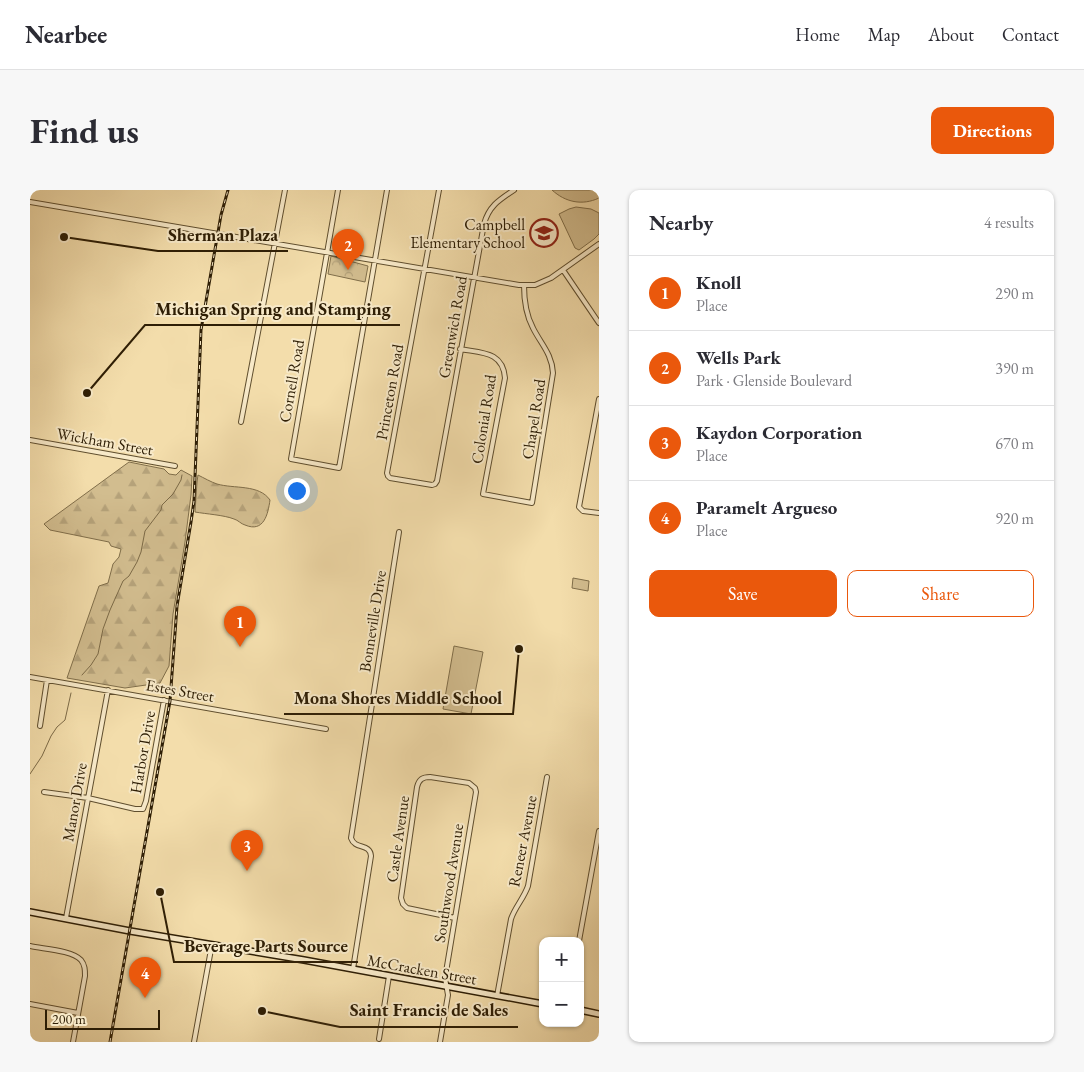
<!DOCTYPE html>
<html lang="en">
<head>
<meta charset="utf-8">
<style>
  :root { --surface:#fff; --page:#f7f7f7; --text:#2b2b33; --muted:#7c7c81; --line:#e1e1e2; --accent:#ea580c }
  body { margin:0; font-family:"EB Garamond",serif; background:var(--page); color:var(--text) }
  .controls { position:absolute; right:15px; bottom:15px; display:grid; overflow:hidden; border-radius:10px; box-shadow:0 1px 4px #0004 }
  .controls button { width:45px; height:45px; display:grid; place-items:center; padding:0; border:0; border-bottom:1px solid var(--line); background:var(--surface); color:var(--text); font:25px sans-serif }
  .scale { position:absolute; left:15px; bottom:12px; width:115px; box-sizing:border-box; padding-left:5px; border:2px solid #2e1e05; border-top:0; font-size:14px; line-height:18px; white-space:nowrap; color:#2e1e05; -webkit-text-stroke:4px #f7e9c8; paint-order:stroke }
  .you { position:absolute; left:266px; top:300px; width:18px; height:18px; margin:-12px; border:4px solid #fff; border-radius:50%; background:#1a73e8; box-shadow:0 0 0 8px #1a73e833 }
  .badge { display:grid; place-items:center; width:32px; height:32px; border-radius:50%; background:var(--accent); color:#fff; font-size:16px; font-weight:700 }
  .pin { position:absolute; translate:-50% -41px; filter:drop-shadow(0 1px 2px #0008) }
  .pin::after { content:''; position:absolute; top:26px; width:18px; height:15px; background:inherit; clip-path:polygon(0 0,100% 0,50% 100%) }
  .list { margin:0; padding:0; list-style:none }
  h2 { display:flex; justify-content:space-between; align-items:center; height:65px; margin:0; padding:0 20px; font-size:21px }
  h2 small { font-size:16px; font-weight:400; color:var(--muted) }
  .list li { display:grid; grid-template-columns:32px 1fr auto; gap:15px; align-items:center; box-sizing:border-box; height:75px; padding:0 20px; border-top:1px solid var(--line) }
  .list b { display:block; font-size:19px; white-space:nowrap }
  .list p { margin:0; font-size:16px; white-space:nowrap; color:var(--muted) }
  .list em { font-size:16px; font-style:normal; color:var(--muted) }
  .actions { display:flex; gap:10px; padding:15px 20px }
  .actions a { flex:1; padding:11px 0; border:1px solid var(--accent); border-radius:10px; text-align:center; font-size:18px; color:var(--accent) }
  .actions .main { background:var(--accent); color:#fff }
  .map { position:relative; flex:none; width:569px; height:852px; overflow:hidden; border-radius:10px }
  header { display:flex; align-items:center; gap:30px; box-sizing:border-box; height:70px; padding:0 25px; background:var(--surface); border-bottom:1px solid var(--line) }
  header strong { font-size:24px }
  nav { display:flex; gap:28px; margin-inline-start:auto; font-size:18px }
  .intro { display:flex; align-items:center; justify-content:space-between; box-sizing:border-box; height:120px; padding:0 30px }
  h1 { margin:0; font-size:35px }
  .button { padding:12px 22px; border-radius:10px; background:var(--accent); color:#fff; font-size:18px; font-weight:700 }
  main { display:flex; gap:30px; padding:0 30px }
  aside { flex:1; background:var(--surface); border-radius:10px; box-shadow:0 1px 4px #0004 }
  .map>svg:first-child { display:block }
  .forest { fill:url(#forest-firs); stroke:#806e4a }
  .park { fill:url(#park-crowns); stroke:#806e4a }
  .pitch { fill:#d2bd8f; stroke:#806e4a }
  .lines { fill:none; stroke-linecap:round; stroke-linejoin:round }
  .stream { stroke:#7c6a47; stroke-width:1 }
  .street-casing { stroke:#5f4e2e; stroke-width:6 }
  .secondary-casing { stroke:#2e1e05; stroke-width:8 }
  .street { stroke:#f7e9c8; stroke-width:4 }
  .secondary { stroke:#f7e9c8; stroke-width:5 }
  .rail-casing { stroke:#2e1e05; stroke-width:3 }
  .rail { stroke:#f7e9c8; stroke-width:1; stroke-dasharray:4; stroke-linecap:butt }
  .labels { text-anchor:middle; stroke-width:4; stroke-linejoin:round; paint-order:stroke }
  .poi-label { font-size:16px; fill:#2e1e05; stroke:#f7e9c8; text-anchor:end }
  .street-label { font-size:16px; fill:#2e1e05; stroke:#f7e9c8 }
  .leader { fill:none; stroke:#2e1e05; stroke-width:2 }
  .callout-dot { fill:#2e1e05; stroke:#f7e9c8; stroke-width:2 }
  .callout-label { font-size:18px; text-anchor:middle; font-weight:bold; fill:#2e1e05; stroke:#f7e9c8; stroke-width:4; stroke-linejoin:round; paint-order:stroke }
</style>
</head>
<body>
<header>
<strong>Nearbee</strong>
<nav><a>Home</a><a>Map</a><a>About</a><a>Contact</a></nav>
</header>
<div class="intro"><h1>Find us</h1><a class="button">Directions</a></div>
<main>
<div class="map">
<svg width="569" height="852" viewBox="0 0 569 852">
  <defs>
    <pattern id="forest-firs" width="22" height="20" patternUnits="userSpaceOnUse" patternTransform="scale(1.25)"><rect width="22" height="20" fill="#d2bd8f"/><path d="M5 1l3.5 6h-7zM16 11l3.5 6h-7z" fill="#b5a27a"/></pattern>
    <pattern id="park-crowns" width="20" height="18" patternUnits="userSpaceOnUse" patternTransform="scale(1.25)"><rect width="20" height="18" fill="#d2bd8f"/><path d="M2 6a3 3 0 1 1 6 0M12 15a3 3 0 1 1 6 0" fill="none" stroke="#b5a27a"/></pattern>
  </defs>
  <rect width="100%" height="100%" fill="#f3ddab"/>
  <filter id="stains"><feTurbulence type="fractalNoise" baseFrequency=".004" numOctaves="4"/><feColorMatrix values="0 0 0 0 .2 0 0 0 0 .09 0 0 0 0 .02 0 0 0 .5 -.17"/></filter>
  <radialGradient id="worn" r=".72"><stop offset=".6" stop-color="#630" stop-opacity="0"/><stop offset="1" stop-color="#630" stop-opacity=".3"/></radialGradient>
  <!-- forest -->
  <path class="forest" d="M99,272L134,279L139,284L146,285L151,280L162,286L161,305L155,352L143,424L139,476L130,493L95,498L37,488L69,396L78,393L83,374L89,367L91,359L81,356L79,352L20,340L14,334Z
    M168,285C174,288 181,292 187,294C204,299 229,294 240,310C238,324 234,343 215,335C211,334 208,330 204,329C194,325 176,324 165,322L167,292Z"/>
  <!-- park -->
  <path class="park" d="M301,66L338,76L335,92L298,84Z"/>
  <!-- pitch -->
  <path class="pitch" d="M522,0H569V8C552,16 535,12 522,0Z
    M546,17L561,19L569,23V44L564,49L549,60L545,58L529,24L539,19Z
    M543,388L559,391L558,401L542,398Z
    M424,456L453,462L441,524L413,519Z"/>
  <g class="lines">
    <!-- stream -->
    <path class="stream" d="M52,485L61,475L68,464L73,439L80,420L93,391L99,386L107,372L111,362L115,341L131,320L132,315L143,304L151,290L152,285
      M0,584L12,566L21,546L27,537L35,530L41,503"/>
    <defs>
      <path id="street" d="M308,0L261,269L309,278L357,0
        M409,0L357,283L358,286L360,288L402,295L405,294L407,291L454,34C459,16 469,10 484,0
        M0,12L489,95H505L521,88L569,54
        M533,80L569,133
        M430,159C451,163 473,161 475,188L453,304L502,313L523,183C522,164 511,154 503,138C496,125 494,110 494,95
        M569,209L549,317L553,321L569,323
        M211,232L255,0
        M0,250L145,276
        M0,487L296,539
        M10,536L17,490
        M14,602L58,608L105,619H113L116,611L134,510
        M36,728L78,500
        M549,751L569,641
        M0,756C13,759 42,760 51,770C55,775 55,780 55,786L43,852
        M323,779L341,666C340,653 325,660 321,648L369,342
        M467,806L481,729C485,717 494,708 498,696L517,587
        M0,814L48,823
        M349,849L359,786
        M164,852L182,754
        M410,852L418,805L415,788L446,602L445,598L439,593L400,587C393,587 389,589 387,597L371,708L373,714L377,718L425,728"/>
      <path id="secondary" d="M0,722L100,741L274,770L513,814
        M550,820L569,824"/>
    </defs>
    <!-- street casing -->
    <use href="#street" class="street-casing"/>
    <!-- secondary casing -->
    <use href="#secondary" class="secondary-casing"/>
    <!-- street -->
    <use href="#street" class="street"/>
    <!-- secondary -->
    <use href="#secondary" class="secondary"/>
    <defs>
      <path id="rail" d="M80,852L140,511L147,416L161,332L164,311L171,140L191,25L198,0"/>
    </defs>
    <!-- rail casing -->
    <use href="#rail" class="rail-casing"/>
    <!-- rail -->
    <use href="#rail" class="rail"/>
  </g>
  <!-- icons -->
  <defs>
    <symbol id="school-ring" viewBox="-11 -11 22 22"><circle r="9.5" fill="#f7e9c8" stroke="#8f2418" stroke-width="1.5"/><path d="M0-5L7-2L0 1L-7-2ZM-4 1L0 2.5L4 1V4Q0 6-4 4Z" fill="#8f2418"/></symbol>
  </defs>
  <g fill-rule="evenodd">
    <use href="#school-ring" x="498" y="27" width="32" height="32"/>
  </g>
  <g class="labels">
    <!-- poi labels -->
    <g class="poi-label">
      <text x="495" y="40">Campbell<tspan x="495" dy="18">Elementary School</tspan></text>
    </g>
    <!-- street labels -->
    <g class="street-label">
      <text transform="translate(422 137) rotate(-80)" y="6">Greenwich Road</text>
      <text transform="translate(261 191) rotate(-80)" y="6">Cornell Road</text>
      <text transform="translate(359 202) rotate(-80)" y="6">Princeton Road</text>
      <text transform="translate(453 229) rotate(-81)" y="6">Colonial Road</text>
      <text transform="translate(503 229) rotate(-81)" y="6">Chapel Road</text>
      <text transform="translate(75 251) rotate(10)" y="6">Wickham Street</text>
      <text transform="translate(342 431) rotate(-81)" y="6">Bonneville Drive</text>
      <text transform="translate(150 500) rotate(10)" y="6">Estes Street</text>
      <text transform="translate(112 562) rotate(-80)" y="6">Harbor Drive</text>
      <text transform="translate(44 612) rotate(-80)" y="6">Manor Drive</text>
      <text transform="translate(367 649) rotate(-82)" y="6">Castle Avenue</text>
      <text transform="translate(492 651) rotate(-79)" y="6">Reneer Avenue</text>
      <text transform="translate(418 693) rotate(-81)" y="6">Southwood Avenue</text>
      <text transform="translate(392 779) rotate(10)" y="6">McCracken Street</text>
    </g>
  </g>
  <!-- callouts -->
  <path class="leader" d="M34 47L128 61H258M57 203L115 135H370M489 459L483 524H254M130 702L144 772H328M232 821L310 837H488"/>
  <g class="callout-dot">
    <circle cx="34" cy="47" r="5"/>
    <circle cx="57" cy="203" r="5"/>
    <circle cx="489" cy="459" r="5"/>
    <circle cx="130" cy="702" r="5"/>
    <circle cx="232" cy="821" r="5"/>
  </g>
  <g class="callout-label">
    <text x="193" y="51">Sherman Plaza</text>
    <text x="243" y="125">Michigan Spring and Stamping</text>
    <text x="368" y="514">Mona Shores Middle School</text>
    <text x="236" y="762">Beverage Parts Source</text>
    <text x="399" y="826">Saint Francis de Sales</text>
  </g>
  <rect width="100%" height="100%" filter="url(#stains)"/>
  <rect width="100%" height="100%" fill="url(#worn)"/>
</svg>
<div class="controls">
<button>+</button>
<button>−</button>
</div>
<div class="scale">200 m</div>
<div class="you"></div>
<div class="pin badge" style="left:210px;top:457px">1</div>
<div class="pin badge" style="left:318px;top:80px">2</div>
<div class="pin badge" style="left:217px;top:681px">3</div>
<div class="pin badge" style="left:115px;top:808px">4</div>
</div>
<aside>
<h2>Nearby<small>4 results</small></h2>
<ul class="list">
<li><span class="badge">1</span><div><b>Knoll</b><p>Place</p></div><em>290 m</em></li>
<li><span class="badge">2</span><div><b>Wells Park</b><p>Park · Glenside Boulevard</p></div><em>390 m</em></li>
<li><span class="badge">3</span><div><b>Kaydon Corporation</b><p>Place</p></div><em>670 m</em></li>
<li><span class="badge">4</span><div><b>Paramelt Argueso</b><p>Place</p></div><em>920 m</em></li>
</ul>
<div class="actions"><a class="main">Save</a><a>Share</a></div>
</aside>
</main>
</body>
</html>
